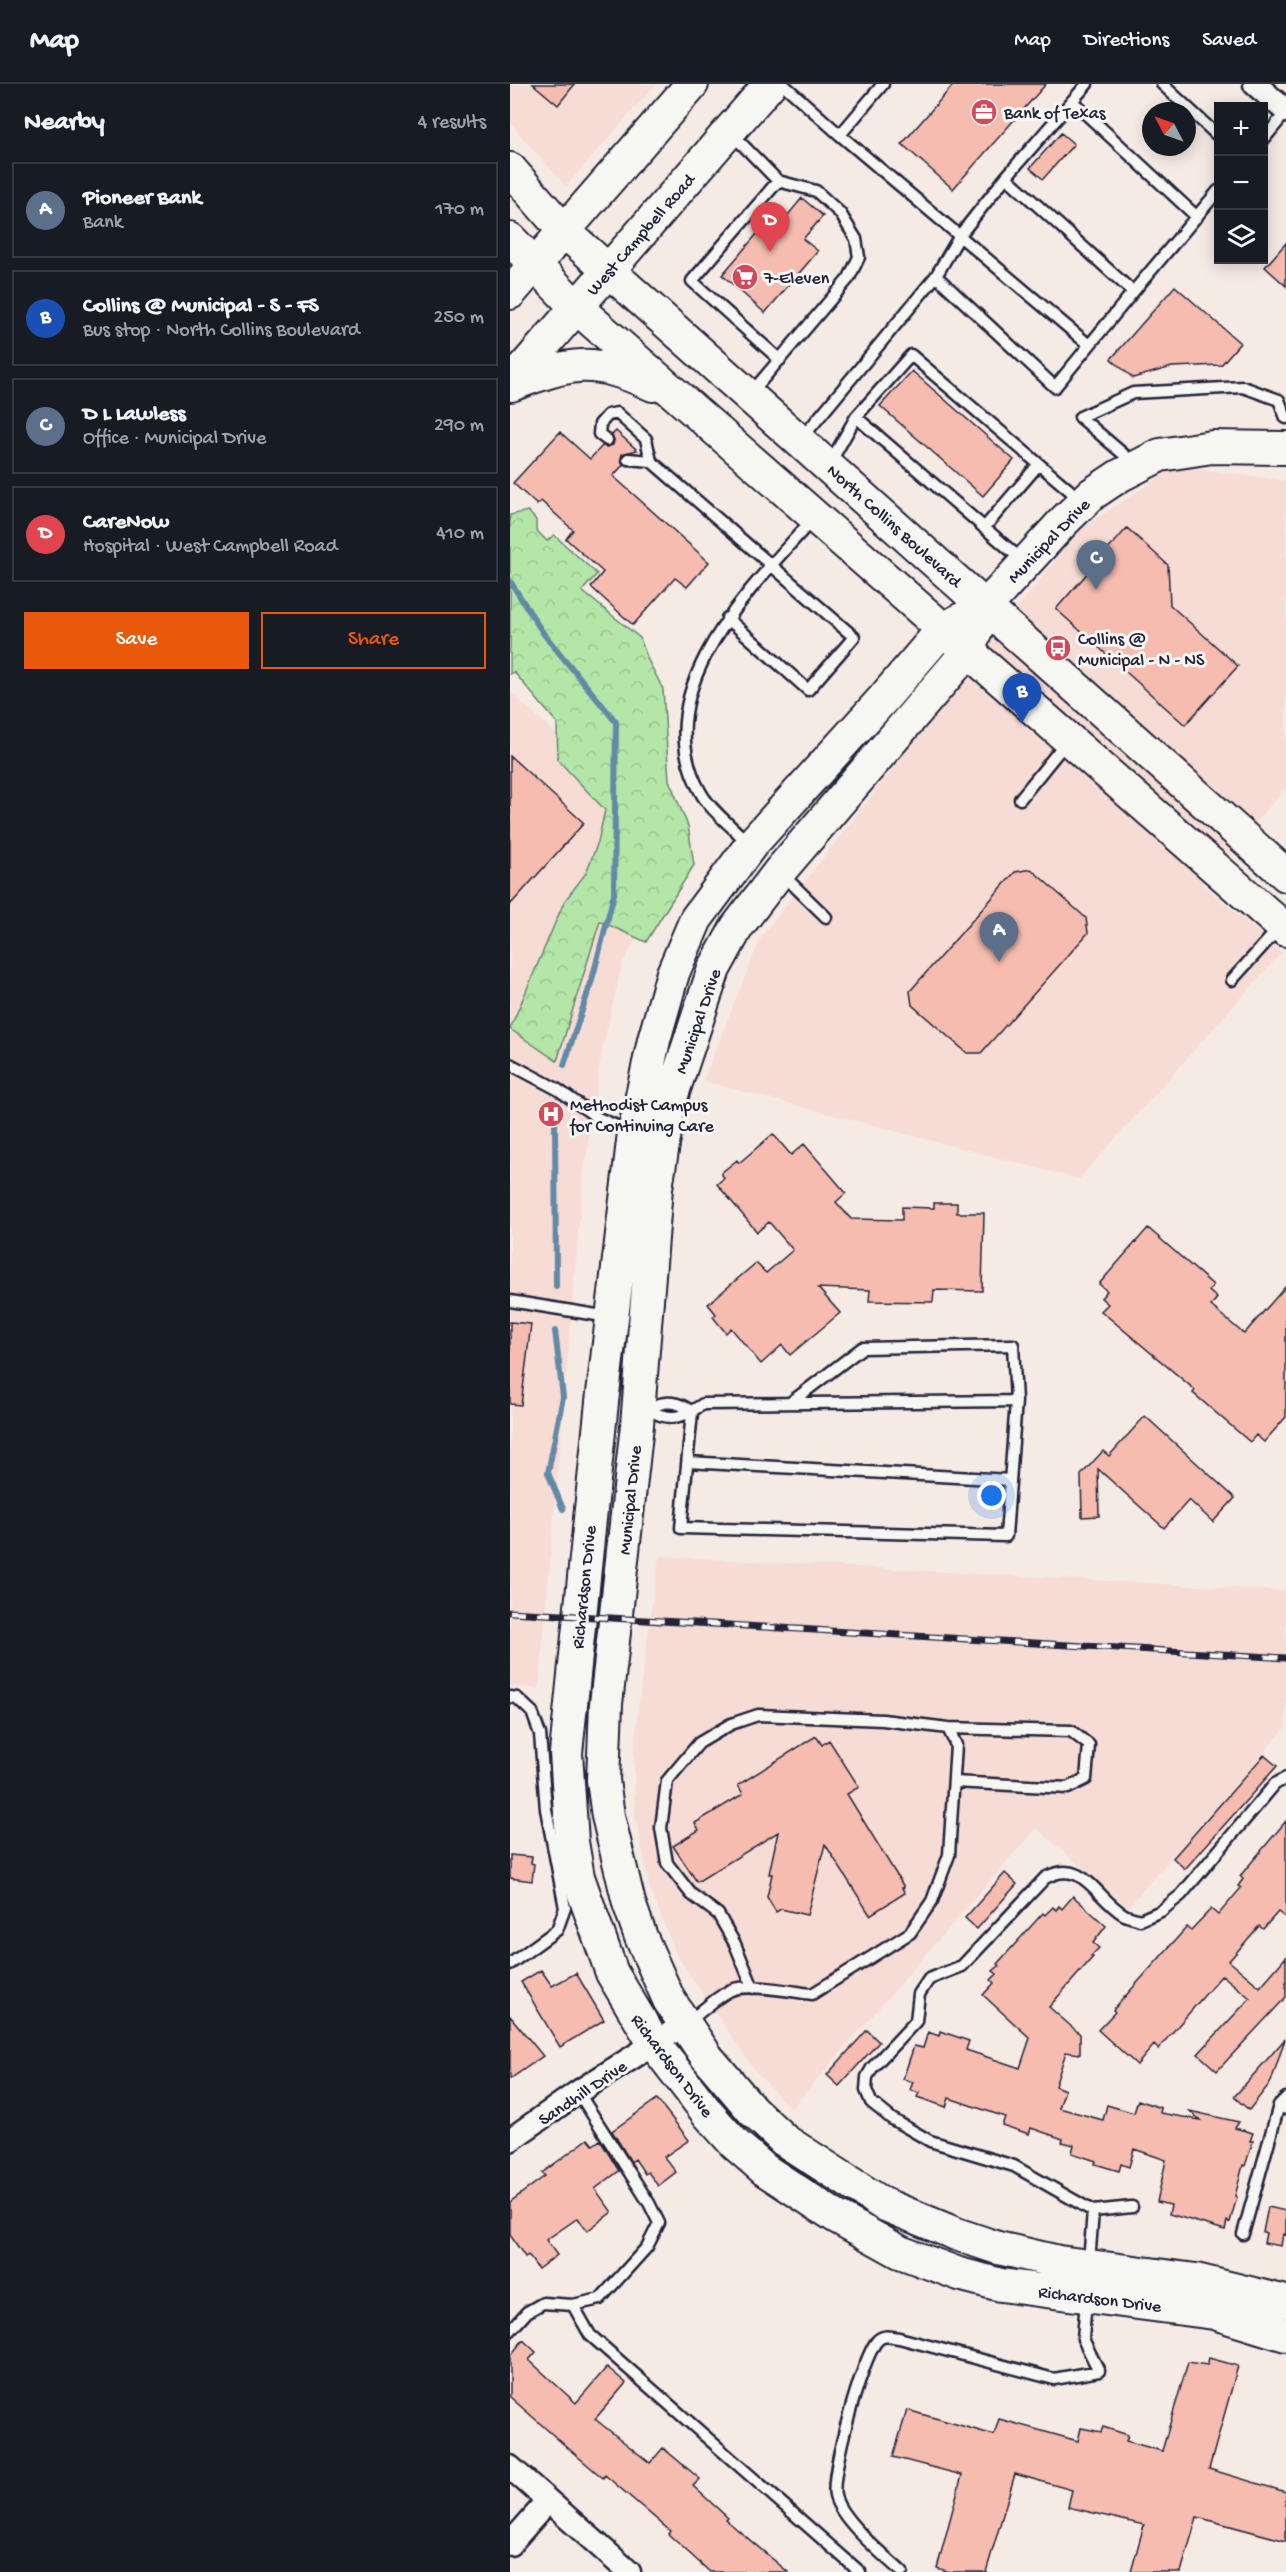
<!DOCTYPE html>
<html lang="en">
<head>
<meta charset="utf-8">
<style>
  :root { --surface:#171b24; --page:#20242c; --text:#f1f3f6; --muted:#9ea1a6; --line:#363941; --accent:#ea580c }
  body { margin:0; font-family:"Gochi Hand",sans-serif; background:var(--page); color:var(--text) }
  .controls { position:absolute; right:18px; top:18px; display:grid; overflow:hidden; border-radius:0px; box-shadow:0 3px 15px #0003 }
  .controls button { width:54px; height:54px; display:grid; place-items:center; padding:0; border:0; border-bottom:2px solid var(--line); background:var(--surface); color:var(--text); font:30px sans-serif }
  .compass { position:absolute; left:632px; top:18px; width:54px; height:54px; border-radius:50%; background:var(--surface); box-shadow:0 3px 15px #0003; rotate:311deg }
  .you { position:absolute; left:482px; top:1412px; width:21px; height:21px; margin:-15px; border:4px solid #fff; border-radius:50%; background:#1a73e8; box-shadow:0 0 0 9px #1a73e833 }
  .badge { display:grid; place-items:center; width:39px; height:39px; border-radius:50%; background:var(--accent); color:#fff; font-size:20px; font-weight:700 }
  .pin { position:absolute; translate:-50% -50px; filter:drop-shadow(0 2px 3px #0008) }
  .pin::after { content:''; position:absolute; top:32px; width:21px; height:18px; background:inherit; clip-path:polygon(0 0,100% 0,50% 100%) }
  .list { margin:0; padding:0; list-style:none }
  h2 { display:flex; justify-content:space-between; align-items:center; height:78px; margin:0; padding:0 24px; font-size:26px }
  h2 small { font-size:20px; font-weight:400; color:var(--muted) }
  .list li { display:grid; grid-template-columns:39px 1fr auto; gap:18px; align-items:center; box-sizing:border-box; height:96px; margin:0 12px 12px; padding:0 12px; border:2px solid var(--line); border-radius:0px }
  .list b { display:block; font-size:22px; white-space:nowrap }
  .list p { margin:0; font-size:20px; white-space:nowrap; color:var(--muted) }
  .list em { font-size:20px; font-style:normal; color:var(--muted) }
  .actions { display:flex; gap:12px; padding:18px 24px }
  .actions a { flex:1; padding:14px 0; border:2px solid var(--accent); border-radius:0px; text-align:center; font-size:21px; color:var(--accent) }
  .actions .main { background:var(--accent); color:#fff }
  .icon { flex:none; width:33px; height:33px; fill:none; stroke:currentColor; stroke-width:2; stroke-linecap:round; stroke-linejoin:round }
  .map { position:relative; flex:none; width:776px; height:2488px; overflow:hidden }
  header { display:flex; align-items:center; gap:36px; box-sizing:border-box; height:84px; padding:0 30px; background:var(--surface); border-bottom:2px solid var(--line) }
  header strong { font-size:28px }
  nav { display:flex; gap:33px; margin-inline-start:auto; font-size:21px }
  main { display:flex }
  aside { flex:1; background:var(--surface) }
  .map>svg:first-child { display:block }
  .built { fill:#f6dcd5 }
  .forest { fill:url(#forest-crowns); stroke:#6a8471; stroke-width:1.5 }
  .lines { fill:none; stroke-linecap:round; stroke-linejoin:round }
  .stream { stroke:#628aa6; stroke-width:6 }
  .building { fill:#f6bcaf; stroke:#22223b; stroke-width:1.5 }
  .lane-casing { stroke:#22223b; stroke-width:15 }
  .street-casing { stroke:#22223b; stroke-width:27 }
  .secondary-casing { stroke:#22223b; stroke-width:36 }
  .lane { stroke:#f6f6f2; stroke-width:10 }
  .street { stroke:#f6f6f2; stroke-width:22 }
  .secondary { stroke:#f6f6f2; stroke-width:32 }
  .rail-casing { stroke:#22223b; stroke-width:7 }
  .rail { stroke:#f6f6f2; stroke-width:4.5; stroke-dasharray:14; stroke-linecap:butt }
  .labels { text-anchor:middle; stroke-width:6; stroke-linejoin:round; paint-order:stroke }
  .poi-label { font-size:18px; fill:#22223b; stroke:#f6f6f2; text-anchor:start }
  .street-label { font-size:18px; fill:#22223b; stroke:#f6f6f2 }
</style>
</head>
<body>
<header>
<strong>Map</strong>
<nav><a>Map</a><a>Directions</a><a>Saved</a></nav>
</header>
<main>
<aside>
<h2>Nearby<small>4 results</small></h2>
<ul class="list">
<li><span class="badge" style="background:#5c6f8a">A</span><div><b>Pioneer Bank</b><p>Bank</p></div><em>170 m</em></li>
<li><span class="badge" style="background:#1a4fb4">B</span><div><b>Collins @ Municipal - S - FS</b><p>Bus stop · North Collins Boulevard</p></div><em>250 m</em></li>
<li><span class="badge" style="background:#5c6f8a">C</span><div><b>D L Lawless</b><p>Office · Municipal Drive</p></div><em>290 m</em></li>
<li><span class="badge" style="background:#e0444e">D</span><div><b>CareNow</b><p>Hospital · West Campbell Road</p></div><em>410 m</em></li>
</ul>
<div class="actions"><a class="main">Save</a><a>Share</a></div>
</aside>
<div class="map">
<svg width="776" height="2488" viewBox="0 0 776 2488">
  <defs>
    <pattern id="forest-crowns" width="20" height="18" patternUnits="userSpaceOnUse" patternTransform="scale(1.5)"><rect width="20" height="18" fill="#b3e6a7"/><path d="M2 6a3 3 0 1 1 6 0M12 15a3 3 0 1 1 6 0" fill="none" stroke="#9ac591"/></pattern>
  </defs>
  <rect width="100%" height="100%" fill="#f6eae5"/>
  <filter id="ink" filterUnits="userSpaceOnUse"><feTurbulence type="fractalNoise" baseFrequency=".0167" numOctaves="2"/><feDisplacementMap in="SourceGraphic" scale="12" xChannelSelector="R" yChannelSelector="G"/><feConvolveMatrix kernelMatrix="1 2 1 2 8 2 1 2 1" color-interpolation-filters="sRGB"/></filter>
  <g filter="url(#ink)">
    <!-- built -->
    <path class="built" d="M0,0H146L56,102L9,50L0,36Z
      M666,382L776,397V704L692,800L772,868L569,1095L193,997L250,855L568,447Z
      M0,608L182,771L156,802L112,880L92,966L73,1094L29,1605L0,1602Z
      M149,1472L776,1507V1643L618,1823L526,1744L281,2025L246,1988L167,1872L140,1805L125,1730L124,1668L130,1608Z"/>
    <!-- forest -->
    <path class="forest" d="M18,427L26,436V446L37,457L44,451L87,490L72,507L130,554L138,576L153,605L159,696L178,742L184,781L136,858L90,837L47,977L0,945L54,818L76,789L88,758L95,726L48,676L47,639L4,588L0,590V431Z"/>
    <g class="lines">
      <!-- stream -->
      <path class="stream" d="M0,497L33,549L106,638L104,810L82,896L54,981
        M45,1035L46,1202
        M45,1247L53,1313L38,1389L53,1425"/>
    </g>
    <!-- building -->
    <path class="building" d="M23,0H65L48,21Z
      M444,0H536L443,105L392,60Z
      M551,49L564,60L533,95L520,84Z
      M292,114L313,132L293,155L308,167L255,229L212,191L265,129L273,137Z
      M776,159V202L755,183Z
      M665,202L730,259L711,281L662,283L623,294L601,275Z
      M402,287L504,376L473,412L370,322Z
      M106,347L127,366L112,370L111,375L113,381L103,392L199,478L177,503L165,494L123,541L81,503L93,488L56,455L63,446L31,417L27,421L3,399L50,348L80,375L92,362L97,363L103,361L104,356L102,351Z
      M617,444L658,481L660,521L728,582L675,641L546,525Z
      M0,672L74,739L0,821Z
      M521,785L576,834L578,849L471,969H457L402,921L400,907L505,788Z
      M263,1050L281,1071L294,1060L336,1109L326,1118L341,1135L392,1136V1123L424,1124V1119H447V1129H474L472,1207L424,1206L423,1218L359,1217L360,1206L308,1204L330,1229L280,1271L272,1261L251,1280L221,1244L216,1249L203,1233L206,1230L198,1220L246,1179L256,1189L283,1166L259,1138L247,1148L207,1100L214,1094L211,1089L227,1076L229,1079Z
      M638,1144L703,1201L699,1207L707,1214L701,1222L734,1250L776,1202V1333L754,1358L746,1351L740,1358L683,1309L685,1306L591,1227L598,1220L591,1214L597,1207L589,1200Z
      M0,1238L21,1240L11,1321L0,1320Z
      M635,1332L725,1414L703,1438L679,1416L654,1444L588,1385L589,1432L572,1433L571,1391L593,1367L599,1372Z
      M306,1652L312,1661L319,1656L349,1703L337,1710L394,1803L392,1804L395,1809L360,1831L315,1760L297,1831L271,1825L266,1828L257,1813L262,1790H259L268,1748L187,1798L163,1762L189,1746L185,1739L233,1710L228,1701Z
      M754,1671L767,1682L675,1785L663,1774Z
      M776,1737V1834L768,1828L753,1845L749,1842L719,1877L750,1903L776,1873V1913L707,1987L688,1970L740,1914L712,1891L648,1965L644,1961L627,1981L588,1946L605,1928L603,1926L677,1843L681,1846L701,1825L708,1831L731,1804L728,1802L733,1795L730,1792Z
      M0,1771L22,1773L21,1779L24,1780L22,1797L0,1794Z
      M495,1789L507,1800L467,1845L455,1834Z
      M563,1812L596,1842L583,1859L589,1864L581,1872L583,1873L539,1923L570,1950V1970L556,1968L545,2002L555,2006L549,2024L593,2036L597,2021L624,2029L628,2016L651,2024L650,2029L690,2036L680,2027L729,2038L725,2044L743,2049L740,2057H743L735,2082L733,2081L725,2112L727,2113L720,2138L717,2137L715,2146L659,2130L661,2121L647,2118L656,2076L624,2065L619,2083L611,2080L609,2087L585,2080L586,2077L562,2069L564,2061L552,2058L553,2055L521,2044L519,2050L492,2041L495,2033L439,2014L436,2023L407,2013L409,2009L400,2006L403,1998L393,1995L404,1962L413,1964L418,1948L429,1952L430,1947L459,1957L456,1966L510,1984L520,1954L473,1911L484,1899L481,1896L487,1890L483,1887L489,1882L487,1880L533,1829L535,1831L543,1823L546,1826L549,1822L552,1825Z
      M31,1886L42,1902L66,1889L94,1936L50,1963L11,1898Z
      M0,1932L33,1972L0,1995Z
      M357,1946L369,1958L329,2002L317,1991Z
      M775,1955L761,1998L739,2026L724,2013Z
      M147,2015L179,2056L154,2073L166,2088L148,2102L138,2088L135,2090L125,2075L121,2078L102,2047Z
      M78,2055L83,2061L90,2056L109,2087L85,2105L102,2128L77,2147L68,2134L36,2156L47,2171L28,2185L18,2171L15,2173L0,2151V2118L35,2092L32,2089Z
      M758,2123L776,2127V2151L773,2150L771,2162L754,2159L756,2149L753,2148Z
      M13,2256L26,2268L19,2276L66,2319L97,2283L116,2299L85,2335L140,2379L153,2364L190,2395L183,2402L218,2434L216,2436L278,2488H200L158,2450L160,2447L95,2391L93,2394L67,2372L0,2313V2272Z
      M699,2274L728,2282L699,2385L776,2408V2457L687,2433L671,2488H621L634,2441L558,2423L562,2406L505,2390L476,2488H440L427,2484L452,2391L383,2373L397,2326L484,2351L489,2335L568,2357L571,2344L591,2348L593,2343L618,2351L616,2357L652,2367L678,2278L697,2281Z"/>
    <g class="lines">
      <defs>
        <path id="lane" d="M273,0L330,51L373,0
          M652,0L708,52
          M562,17L687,133
          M221,49L268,97
          M330,51L579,261
          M754,55L776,28
          M426,192L450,151L496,93
          M623,208L708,107
          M241,309L339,194L349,173L346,155L330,129L306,107L268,97L182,197L270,276
          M292,354L426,192L545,303L623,208L496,93L577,0
          M97,356L89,350L90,340L98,331L107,329L136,355L141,377L344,553L298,606L217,534
          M118,375L141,377
          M320,379L346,333
          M625,380L570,333L623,309L733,303L769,316L776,334
          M474,444L529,380
          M513,477L346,333L401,271L571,416
          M510,715L557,657
          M238,759C223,743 201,727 191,709C133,608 241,504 303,435
          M272,790L316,833
          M722,896L769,844
          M0,980L47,1005L88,1034L121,1048
          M0,1217L99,1233
          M280,1319L352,1264L503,1261L506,1317
          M132,1322C139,1324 144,1329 150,1331C167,1337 179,1329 193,1320L506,1317L496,1452L171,1444L182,1328
          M141,1324C155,1315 170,1318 182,1328
          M178,1378L500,1396
          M0,1613L7,1614L22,1628L30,1650L36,1725L55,1824L47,1846L0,1880
          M438,1644L561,1647L579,1661L576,1695L558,1704L444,1698
          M178,1938C191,1928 204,1915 219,1907C234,1898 284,1908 302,1910L400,1849L422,1817L439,1771L446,1661L438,1644L373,1636L248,1631L221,1640L189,1659L157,1697L151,1744L157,1779L181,1810L208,1830L225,1860L243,1904
          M776,2014L769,2021L776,2025
          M622,2123L583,2127L504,2082L420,2057L382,2035L361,2018L356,2006L357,1993L362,1984L406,1937L409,1910L419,1895L452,1882L535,1794C573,1773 585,1813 613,1830C617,1833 625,1834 630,1836L651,1827L671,1811L765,1700L776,1694
          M733,2150L769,2021
          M579,2178L583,2127
          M63,2221L80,2251L350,2488
          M0,2247L17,2228L33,2219L63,2221L90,2215L137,2163L149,2139L139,2119L68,2008
          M392,2488C373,2471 331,2436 325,2412C320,2390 352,2274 367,2257C373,2250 381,2253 389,2254L544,2295L589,2287L573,2255L576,2215"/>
        <path id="street" d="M745,0L776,27
          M0,2056L68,2008L175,1940
          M0,2383L119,2488
          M0,2460L38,2417"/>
        <path id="secondary" d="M0,85L54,147L776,791
          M0,155L66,223L776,846
          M0,209L182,0
          M0,300L260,0
          M1,301C62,278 82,273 143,301
          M776,364L702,363L650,371L609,392L582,410L554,437L476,522L433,545L373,615L241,761L186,835L163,889L144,956L124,1049L92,1318L56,1669L62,1758L68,1793L102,1889L145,1961L199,2031L225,2060L255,2086L325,2132L390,2168L449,2190L491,2201L704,2229L776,2251
          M476,522L458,567L269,788L227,843L204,885L160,1017L146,1104L127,1341L96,1620L93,1696L98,1732L119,1819L131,1853L159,1916L197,1973L242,2026L274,2056L373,2120L446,2150L488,2164L549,2178L686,2196L776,2218"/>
      </defs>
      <!-- lane casing -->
      <use href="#lane" class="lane-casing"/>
      <!-- street casing -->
      <use href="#street" class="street-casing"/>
      <!-- secondary casing -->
      <use href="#secondary" class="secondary-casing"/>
      <!-- lane -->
      <use href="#lane" class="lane"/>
      <!-- street -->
      <use href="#street" class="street"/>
      <!-- secondary -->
      <use href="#secondary" class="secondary"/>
      <defs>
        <path id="rail" d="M0,1528L776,1574"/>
      </defs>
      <!-- rail casing -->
      <use href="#rail" class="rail-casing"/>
      <!-- rail -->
      <use href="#rail" class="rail"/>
    </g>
  </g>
  <!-- icons -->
  <defs>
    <symbol id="office-disc" viewBox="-11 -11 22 22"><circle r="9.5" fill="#d1495b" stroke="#f6f6f2"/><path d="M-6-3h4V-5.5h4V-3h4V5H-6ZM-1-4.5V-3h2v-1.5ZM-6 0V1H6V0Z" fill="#fff"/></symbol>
    <symbol id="supermarket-disc" viewBox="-11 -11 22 22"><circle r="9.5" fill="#d1495b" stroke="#f6f6f2"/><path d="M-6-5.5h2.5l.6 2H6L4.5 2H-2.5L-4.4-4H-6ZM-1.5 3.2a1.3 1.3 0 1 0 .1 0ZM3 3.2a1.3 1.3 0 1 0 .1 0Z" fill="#fff"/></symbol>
    <symbol id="bus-disc" viewBox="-11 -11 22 22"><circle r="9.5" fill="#d1495b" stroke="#f6f6f2"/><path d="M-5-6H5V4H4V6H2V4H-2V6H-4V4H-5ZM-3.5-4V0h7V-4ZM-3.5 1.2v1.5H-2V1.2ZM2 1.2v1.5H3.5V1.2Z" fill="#fff"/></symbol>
    <symbol id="hospital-disc" viewBox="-11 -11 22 22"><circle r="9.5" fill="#d1495b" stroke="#f6f6f2"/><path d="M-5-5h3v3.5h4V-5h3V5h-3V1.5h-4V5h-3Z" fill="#fff"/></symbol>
  </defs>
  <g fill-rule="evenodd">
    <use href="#office-disc" x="459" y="13" width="30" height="30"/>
    <use href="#supermarket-disc" x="220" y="178" width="30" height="30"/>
    <use href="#bus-disc" x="533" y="549" width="30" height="30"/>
    <use href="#hospital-disc" x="26" y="1015" width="30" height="30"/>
  </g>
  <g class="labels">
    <!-- poi labels -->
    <g class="poi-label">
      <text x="494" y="34">Bank of Texas</text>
      <text x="254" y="199">7-Eleven</text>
      <text x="568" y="560">Collins @<tspan x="568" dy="21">Municipal - N - NS</tspan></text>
      <text x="60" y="1026">Methodist Campus<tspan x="60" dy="21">for Continuing Care</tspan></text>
    </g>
    <!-- street labels -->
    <g class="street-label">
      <text transform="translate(130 150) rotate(-49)" y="6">West Campbell Road</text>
      <text transform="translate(385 441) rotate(42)" y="6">North Collins Boulevard</text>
      <text transform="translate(538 456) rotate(-46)" y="6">Municipal Drive</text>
      <text transform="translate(187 937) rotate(-71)" y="6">Municipal Drive</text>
      <text transform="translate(119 1416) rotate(-84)" y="6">Municipal Drive</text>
      <text transform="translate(73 1503) rotate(-84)" y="6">Richardson Drive</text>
      <text transform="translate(163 1981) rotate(53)" y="6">Richardson Drive</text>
      <text transform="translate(72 2008) rotate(-34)" y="6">Sandhill Drive</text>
      <text transform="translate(590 2214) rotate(7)" y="6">Richardson Drive</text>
    </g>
  </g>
</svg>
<div class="controls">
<button>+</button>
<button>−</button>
<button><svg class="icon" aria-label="layers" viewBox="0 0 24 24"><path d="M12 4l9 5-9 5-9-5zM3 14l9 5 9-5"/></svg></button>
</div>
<svg class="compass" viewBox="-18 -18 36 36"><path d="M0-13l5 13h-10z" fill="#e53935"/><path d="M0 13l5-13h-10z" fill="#9ea1a6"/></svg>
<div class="you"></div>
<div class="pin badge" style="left:489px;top:878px;background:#5c6f8a">A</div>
<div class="pin badge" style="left:512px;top:639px;background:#1a4fb4">B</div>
<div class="pin badge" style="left:586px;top:506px;background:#5c6f8a">C</div>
<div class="pin badge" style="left:260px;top:168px;background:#e0444e">D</div>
</div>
</main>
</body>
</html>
